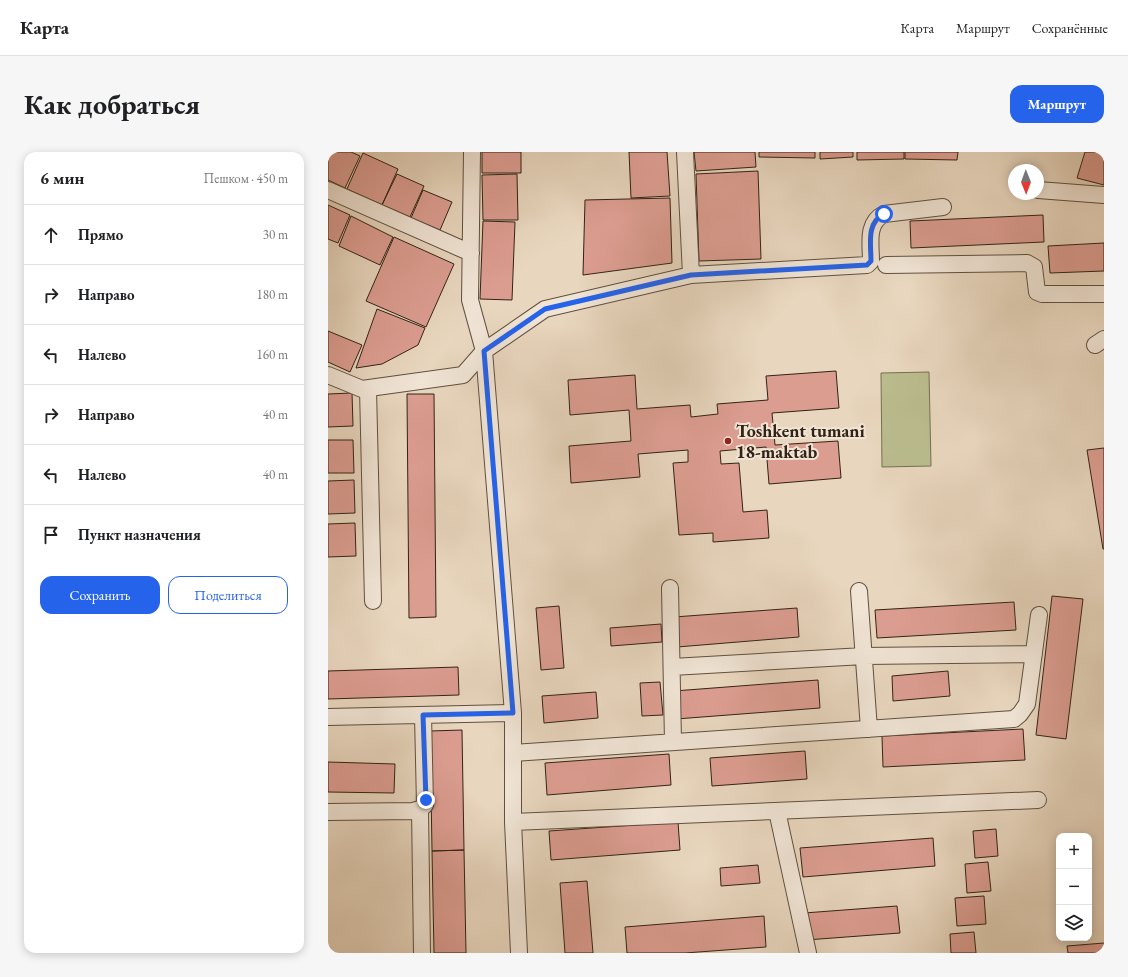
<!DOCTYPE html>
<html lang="ru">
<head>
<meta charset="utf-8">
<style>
  :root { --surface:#fff; --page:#f6f6f6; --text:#202124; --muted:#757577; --line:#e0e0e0; --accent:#2563eb }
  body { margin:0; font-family:"EB Garamond",serif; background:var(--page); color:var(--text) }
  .controls { position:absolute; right:12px; bottom:12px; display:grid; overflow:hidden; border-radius:8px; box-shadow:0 2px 10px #0003 }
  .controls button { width:36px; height:36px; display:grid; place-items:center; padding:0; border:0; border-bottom:1px solid var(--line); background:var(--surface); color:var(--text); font:20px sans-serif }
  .compass { position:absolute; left:680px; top:12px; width:36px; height:36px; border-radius:50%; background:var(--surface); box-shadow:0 2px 10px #0003; rotate:179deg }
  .stop { position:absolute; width:12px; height:12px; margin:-9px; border:3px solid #2563eb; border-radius:50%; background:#fff }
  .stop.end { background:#2563eb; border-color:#fff; box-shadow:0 1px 4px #0008 }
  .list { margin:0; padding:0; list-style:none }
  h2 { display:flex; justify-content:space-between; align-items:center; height:52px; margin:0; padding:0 16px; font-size:17px }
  h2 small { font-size:13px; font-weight:400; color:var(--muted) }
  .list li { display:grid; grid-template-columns:26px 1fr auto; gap:12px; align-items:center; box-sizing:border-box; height:60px; padding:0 16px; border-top:1px solid var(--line) }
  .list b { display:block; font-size:15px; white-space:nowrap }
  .list em { font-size:13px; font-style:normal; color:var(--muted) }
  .actions { display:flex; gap:8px; padding:12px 16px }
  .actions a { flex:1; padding:9px 0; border:1px solid var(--accent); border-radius:12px; text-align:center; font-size:14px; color:var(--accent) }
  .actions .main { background:var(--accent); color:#fff }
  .icon { flex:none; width:22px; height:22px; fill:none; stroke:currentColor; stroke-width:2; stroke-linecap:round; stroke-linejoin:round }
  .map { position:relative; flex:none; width:776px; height:801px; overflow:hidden; border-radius:12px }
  header { display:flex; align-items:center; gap:24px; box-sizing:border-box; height:56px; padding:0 20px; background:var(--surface); border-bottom:1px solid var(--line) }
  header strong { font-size:19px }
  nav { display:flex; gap:22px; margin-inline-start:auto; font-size:14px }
  .intro { display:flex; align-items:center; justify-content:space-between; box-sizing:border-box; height:96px; padding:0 24px }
  h1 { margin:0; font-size:28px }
  .button { padding:10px 18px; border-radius:12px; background:var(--accent); color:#fff; font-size:14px; font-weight:700 }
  main { display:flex; gap:24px; padding:0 24px }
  aside { flex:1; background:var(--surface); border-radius:12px; box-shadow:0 2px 10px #0003 }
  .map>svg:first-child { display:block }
  .green { fill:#babc8e; stroke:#767052 }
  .building { fill:#dc9d91; stroke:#322316 }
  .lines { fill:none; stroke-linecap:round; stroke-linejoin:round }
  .minor-casing { stroke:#605040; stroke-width:18 }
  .minor { stroke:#f0e4d5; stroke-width:16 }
  .route { stroke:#2563eb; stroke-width:5 }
  .poi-dot { fill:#8f2418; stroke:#f0e4d5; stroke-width:1.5 }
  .labels { text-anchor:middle; stroke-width:4; stroke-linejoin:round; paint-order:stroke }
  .poi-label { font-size:18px; font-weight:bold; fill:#322316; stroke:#f0e4d5; text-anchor:start }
</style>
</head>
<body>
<header>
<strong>Карта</strong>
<nav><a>Карта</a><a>Маршрут</a><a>Сохранённые</a></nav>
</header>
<div class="intro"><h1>Как добраться</h1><a class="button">Маршрут</a></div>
<main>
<aside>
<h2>6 мин<small>Пешком · 450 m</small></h2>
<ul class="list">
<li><svg class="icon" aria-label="ahead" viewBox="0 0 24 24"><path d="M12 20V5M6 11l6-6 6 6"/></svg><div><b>Прямо</b></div><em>30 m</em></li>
<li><svg class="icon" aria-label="right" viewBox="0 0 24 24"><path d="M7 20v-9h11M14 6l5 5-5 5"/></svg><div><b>Направо</b></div><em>180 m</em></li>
<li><svg class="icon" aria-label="left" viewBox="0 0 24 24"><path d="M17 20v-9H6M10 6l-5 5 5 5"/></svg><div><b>Налево</b></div><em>160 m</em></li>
<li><svg class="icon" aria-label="right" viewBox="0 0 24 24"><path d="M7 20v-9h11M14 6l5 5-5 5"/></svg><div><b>Направо</b></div><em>40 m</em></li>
<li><svg class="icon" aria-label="left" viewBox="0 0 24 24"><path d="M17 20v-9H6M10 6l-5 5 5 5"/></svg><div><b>Налево</b></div><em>40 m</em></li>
<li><svg class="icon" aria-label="arrive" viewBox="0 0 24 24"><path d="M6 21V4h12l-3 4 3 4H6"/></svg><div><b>Пункт назначения</b></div></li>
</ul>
<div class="actions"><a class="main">Сохранить</a><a>Поделиться</a></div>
</aside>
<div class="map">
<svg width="776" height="801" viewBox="0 0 776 801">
  <rect width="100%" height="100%" fill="#e8d6be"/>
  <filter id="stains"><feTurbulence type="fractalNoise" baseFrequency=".005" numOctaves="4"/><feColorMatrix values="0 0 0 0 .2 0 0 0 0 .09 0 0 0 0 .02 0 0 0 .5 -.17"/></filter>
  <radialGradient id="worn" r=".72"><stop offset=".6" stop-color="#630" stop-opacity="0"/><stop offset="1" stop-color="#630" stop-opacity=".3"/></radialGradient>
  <!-- green -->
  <path class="green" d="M601,220L603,314L554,315L553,221Z"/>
  <!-- building -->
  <path class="building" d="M0,0H23L32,4L17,36L0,28Z
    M154,0H193V21H154Z
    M301,0H339L342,44L303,46Z
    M366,0H427L428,15L368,19Z
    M431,0H487V6L431,5Z
    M492,0H525V5L492,7Z
    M529,0H576V7L529,8Z
    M577,0H630L629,8L577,7Z
    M757,0H776V33L749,26Z
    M35,1L70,17L54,53L19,37Z
    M430,19L433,107L371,109L368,22Z
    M69,22L96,34L82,65L54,53Z
    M189,22L190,68H155L154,23Z
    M95,38L124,50L112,78L83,66Z
    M342,46L344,111L255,123L257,48Z
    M0,53L22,63L10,91L0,87Z
    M715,63L716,90L583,96L582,69Z
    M23,64L65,85L52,113L11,94Z
    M155,69L187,70L184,148L152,147Z
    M66,85L126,112L98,175L38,149Z
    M776,91V119L722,121L720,94Z
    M49,157L97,176L90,193L54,212L28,216Z
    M0,179L34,193L22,220L0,210Z
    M508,219L511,256L444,261L447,293L510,289L513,326L441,332L438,295L392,299L393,312L411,311L415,360L439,358L441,386L385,390V381L351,383L345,311L360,310V298L310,302L312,325L243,331L241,294L303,289L301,258L242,263L240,228L307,223L309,257L362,253L363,265L390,262L389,252L440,248L438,224Z
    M24,241L25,274L0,275V242Z
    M79,242H106L108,465L81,466Z
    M0,288H25L26,321H0Z
    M776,296V397H775L759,298Z
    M26,328L27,361L0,362V329Z
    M27,371L28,404L0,405V372Z
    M724,444L755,447L738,587L708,583Z
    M686,450L688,478L549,486L547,458Z
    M231,454L236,516L213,518L208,456Z
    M469,456L471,485L349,495L346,465Z
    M333,472L334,490L283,494L282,476Z
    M130,515L131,543L0,547V519Z
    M620,519L622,544L565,549L564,524Z
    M490,528L492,556L348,567L346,539Z
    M332,530L335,563L314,564L312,531Z
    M268,540L270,566L216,571L214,544Z
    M695,577L697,608L555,615L554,584Z
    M134,578L136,698L104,699L102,579Z
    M477,599L479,627L384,634L382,606Z
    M341,602L343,633L219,643L217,611Z
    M0,610L67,612L66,641L0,640Z
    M350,670L352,698L223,708L221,679Z
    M668,677L670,704L647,706L645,679Z
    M605,686L607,714L475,725L472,696Z
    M136,698L138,801H106L104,699Z
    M660,710L663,739L639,741L637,712Z
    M430,713L432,731L393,734L392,716Z
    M259,729L265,801H237L232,731Z
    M656,744L658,772L629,774L627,746Z
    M569,754L572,781L478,788L476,761Z
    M436,764L438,795L357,801H299L297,775Z
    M646,780L648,801H623L622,782Z
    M776,791V801H740L739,794Z"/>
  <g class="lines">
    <defs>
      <path id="minor" d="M144,0L142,148L156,199L185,561V670L191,801
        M357,0L363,123
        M0,38L143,101
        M710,38L776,43
        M558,113L699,111L706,115L709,140L714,142H776
        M767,193L776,187
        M0,223L34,237L135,223L156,199L217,157L363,123L539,113L543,109C543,92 538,71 556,62L615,55
        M40,237L45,449
        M342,436L345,590
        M531,439L541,577
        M344,515L536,504L706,502
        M0,565L185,561
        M185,601L686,567L692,562L699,552L711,463
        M92,657L94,801
        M449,659L480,801
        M0,660L85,659L92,657L97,653L95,563
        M185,670L710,648"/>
    </defs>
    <!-- minor casing -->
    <use href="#minor" class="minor-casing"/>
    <!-- minor -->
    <use href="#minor" class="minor"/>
  </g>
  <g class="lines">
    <!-- route -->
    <path class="route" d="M98,648L95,563L185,561L156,199L217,157L363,123L539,113L543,109C543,92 538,71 556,62"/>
  </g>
  <!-- markers -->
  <circle class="poi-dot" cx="400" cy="289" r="4"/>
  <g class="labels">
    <!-- poi labels -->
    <g class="poi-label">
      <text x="408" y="285">Toshkent tumani<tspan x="408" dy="21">18-maktab</tspan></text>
    </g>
  </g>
  <rect width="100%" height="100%" filter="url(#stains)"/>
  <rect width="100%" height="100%" fill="url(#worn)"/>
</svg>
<div class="controls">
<button>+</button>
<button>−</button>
<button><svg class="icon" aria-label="layers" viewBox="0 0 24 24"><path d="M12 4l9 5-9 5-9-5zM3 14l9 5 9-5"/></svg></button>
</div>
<svg class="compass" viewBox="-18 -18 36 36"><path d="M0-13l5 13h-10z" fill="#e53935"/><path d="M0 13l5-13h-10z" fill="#757577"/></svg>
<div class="stop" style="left:556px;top:62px"></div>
<div class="stop end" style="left:98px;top:648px"></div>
</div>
</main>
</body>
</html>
